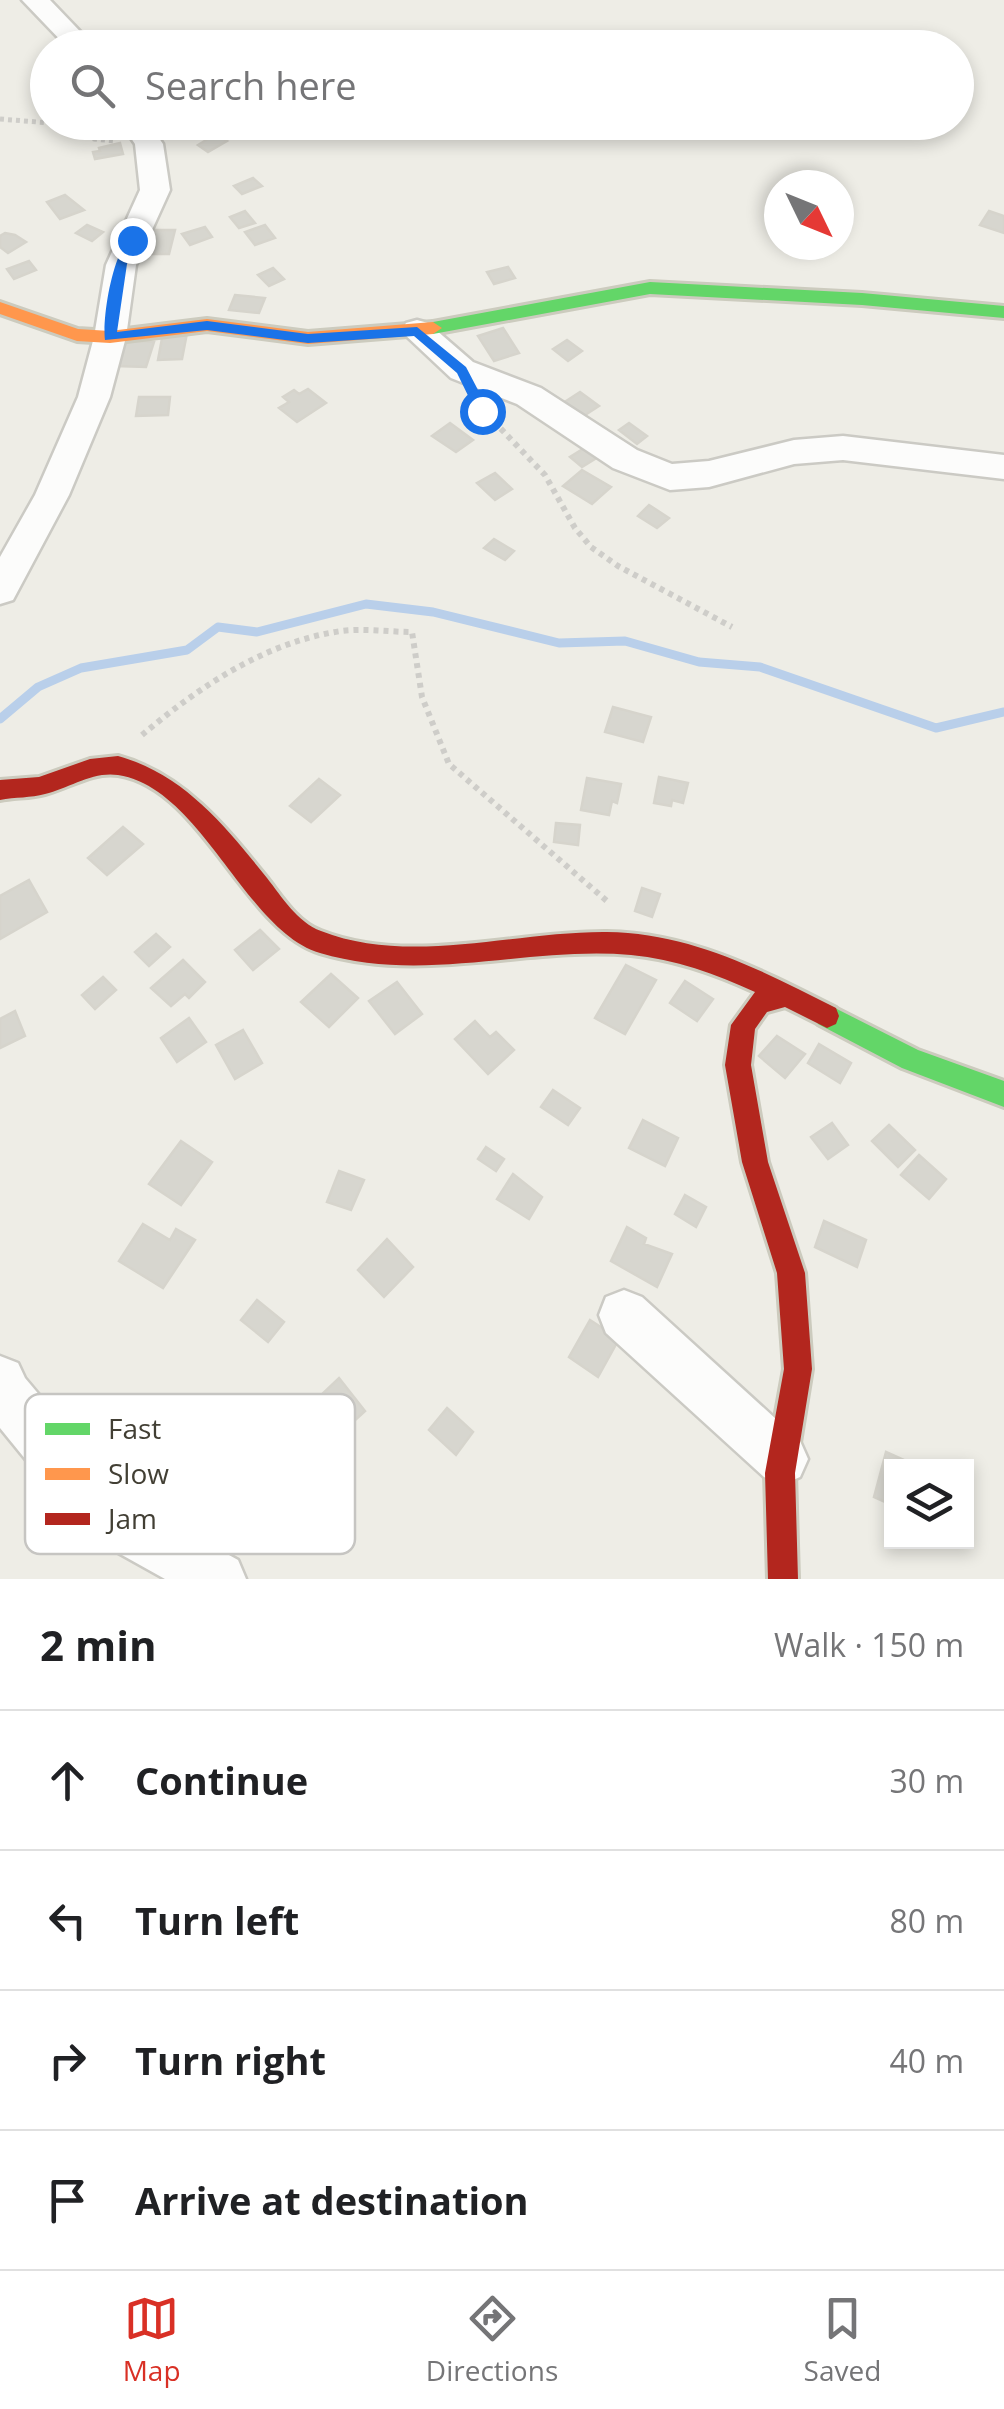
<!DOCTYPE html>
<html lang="en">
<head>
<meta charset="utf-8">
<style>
  :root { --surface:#fff; --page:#f2f2f2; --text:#202124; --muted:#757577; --line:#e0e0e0; --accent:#d93025 }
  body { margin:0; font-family:"Open Sans",sans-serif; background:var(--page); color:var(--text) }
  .controls { position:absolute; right:30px; bottom:30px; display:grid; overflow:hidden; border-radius:0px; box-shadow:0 5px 15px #0003 }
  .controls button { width:90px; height:90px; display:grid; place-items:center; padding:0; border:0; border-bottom:2px solid var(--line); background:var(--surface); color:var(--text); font:50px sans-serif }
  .compass { position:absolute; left:764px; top:170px; width:90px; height:90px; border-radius:50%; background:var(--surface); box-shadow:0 5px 15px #0003; rotate:133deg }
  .stop { position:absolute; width:30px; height:30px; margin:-22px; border:8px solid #1a73e8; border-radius:50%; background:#fff }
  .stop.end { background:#1a73e8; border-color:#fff; box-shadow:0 2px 10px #0008 }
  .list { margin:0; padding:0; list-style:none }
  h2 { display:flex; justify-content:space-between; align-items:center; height:130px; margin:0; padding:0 40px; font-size:42px }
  h2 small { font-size:32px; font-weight:400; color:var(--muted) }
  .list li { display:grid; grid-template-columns:65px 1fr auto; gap:30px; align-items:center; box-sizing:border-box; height:140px; padding:0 40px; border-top:2px solid var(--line) }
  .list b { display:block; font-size:38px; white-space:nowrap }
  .list em { font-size:32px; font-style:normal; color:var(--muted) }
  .icon { flex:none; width:55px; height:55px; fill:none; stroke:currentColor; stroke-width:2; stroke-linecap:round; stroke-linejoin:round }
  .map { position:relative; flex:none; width:1004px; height:1579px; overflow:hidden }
  .search { position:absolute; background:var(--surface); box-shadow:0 5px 15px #0003; left:30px; right:30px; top:30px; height:110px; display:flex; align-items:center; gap:25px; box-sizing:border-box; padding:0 35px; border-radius:55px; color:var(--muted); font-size:38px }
  .sheet { height:690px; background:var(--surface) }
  nav { display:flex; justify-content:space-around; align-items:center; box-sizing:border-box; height:140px; border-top:2px solid var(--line); background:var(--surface); font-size:28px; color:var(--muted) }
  nav a { display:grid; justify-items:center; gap:5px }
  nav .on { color:var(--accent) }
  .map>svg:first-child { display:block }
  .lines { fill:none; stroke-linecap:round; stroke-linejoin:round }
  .stream { stroke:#b9cfea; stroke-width:9 }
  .building { fill:#d7d6cf; stroke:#d6d4cc; stroke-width:2.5 }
  .street-casing { stroke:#cbcac4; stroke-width:5 }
  .fast-casing { stroke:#cccbbe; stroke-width:6 }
  .slow-casing { stroke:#cccbbe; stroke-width:6 }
  .jam-casing { stroke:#cccbbe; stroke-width:6 }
  .path-far1 { stroke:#cecdc9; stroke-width:5; stroke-dasharray:4 4; stroke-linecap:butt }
  .path { stroke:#cecdc9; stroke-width:6; stroke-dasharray:5 5; stroke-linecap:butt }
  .street { fill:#fcfcfb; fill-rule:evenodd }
  .fast { fill:#63d668; fill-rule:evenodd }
  .slow { fill:#ff974d; fill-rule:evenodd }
  .jam { fill:#b3261e; fill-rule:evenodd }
  .route { fill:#1a73e8 }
  .key { fill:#fff; stroke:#c6c5c2; stroke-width:2.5 }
  .key-label { font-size:28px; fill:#423f34 }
</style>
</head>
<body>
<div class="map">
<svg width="1004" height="1579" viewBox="0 0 1004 1579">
  <rect width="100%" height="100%" fill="#eeede6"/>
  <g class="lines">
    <!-- stream -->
    <path class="stream" d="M0,719L38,687L81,668L187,650L218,627L257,632L366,604L433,612L559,643L625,641L699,662L760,667L936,728L1004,712"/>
  </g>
  <!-- building -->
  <path class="building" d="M216,134L227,141L208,152L198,145Z
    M120,143L123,154L95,159L93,152L100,151L99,148Z
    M253,178L262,186L242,194L234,186Z
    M65,195L84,210L60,219L47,202Z
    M245,211L255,223L239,228L230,217Z
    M989,211L1004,216V233L980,225Z
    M87,225L103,232L92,241L76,233Z
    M265,225L275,238L255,245L245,232Z
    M205,227L212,237L190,245L182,234Z
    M148,230H175L169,254H142Z
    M5,233L15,235L26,242L8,253L0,247V236Z
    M29,261L36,270L14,279L7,269Z
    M508,267L515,278L494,284L487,272Z
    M273,268L284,279L269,286L258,275Z
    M235,295L265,298L259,313L229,310Z
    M503,328L519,353L494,361L478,336Z
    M163,333H187L182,359L158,360Z
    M125,340L154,342L146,367L116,366Z
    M567,340L582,351L568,361L553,349Z
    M308,389L326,403L297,422L279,408L289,402L283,397L294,390L299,394Z
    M580,392L599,406L582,417L563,403Z
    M139,397H170L168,415L136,416Z
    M450,423L473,440L456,452L432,436Z
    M629,423L647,436L637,444L619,430Z
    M586,447L598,457L582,467L570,457Z
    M582,470L611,487L592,504L563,486Z
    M495,473L512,489L495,500L477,483Z
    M649,505L669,518L657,528L638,516Z
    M494,539L514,551L505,560L484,548Z
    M613,707L651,717L643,742L605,732Z
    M659,777L688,783L683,803L672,800L671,806L654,803Z
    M587,778L621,784L617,803L612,801L609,815L581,810Z
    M319,779L340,795L311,822L290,806Z
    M556,823L580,825L578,845L554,842Z
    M123,827L143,844L107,875L88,858Z
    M29,880L47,912L0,939V896Z
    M642,888L660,894L652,917L635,911Z
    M260,930L279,949L253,970L235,950Z
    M156,934L170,947L149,966L135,952Z
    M183,960L205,982L189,998L185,994L171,1006L151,988Z
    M626,965L656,980L625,1034L595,1018Z
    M331,974L358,998L329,1027L301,1002Z
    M103,977L116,990L95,1009L82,995Z
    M685,981L713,999L697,1021L670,1003Z
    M397,982L422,1014L395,1034L369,1001Z
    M15,1011L25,1036L0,1048V1019Z
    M189,1018L206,1042L177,1062L161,1038Z
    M475,1021L490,1037L496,1032L514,1050L488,1074L455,1039Z
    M243,1030L262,1063L235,1079L216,1045Z
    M777,1036L805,1054L785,1078L759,1056Z
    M819,1044L851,1063L840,1083L808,1063Z
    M553,1090L580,1108L568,1125L541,1107Z
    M643,1120L678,1138L665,1166L629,1148Z
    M832,1123L848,1145L828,1159L811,1137Z
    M889,1125L915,1150L898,1167L872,1141Z
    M181,1141L212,1162L181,1205L149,1184Z
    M486,1147L504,1159L496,1171L478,1159Z
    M919,1155L946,1179L929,1199L901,1175Z
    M339,1171L364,1180L351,1210L327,1202Z
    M513,1174L542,1197L529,1219L497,1199Z
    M685,1195L706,1207L696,1227L675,1214Z
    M824,1221L866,1240L857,1267L815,1247Z
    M143,1224L170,1240L176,1229L195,1240L163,1288L119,1261Z
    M627,1227L646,1238L644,1244L672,1254L657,1287L611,1261Z
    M387,1239L413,1267L384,1297L358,1270Z
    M257,1300L284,1322L268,1342L241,1320Z
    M590,1320L619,1339L598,1377L569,1357Z
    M339,1378L365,1411L341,1433L316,1400Z
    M447,1408L473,1432L456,1455L429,1430Z
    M886,1452L917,1466H892V1505L874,1497Z"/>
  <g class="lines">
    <defs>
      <path id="street" d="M22,0H50L96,48H68Z
        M120,122H148L163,144L170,190L136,265L126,337L110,397L69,495L13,600L0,604V557L35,495L78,397L94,337L106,265L140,190L135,144Z
        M417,320L428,323L473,362L541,388L637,450L672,464L709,461L794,440L843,436L1004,455V479L843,460L794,464L709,487L670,490L613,468L517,404L451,378L401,331L406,323Z
        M624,1290L642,1297L800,1441L808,1459L800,1477L782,1485L764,1477L606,1333L599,1315L606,1297Z
        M0,1356L18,1363L25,1378L126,1498L238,1560L246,1579H165L88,1536L0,1428Z"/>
      <path id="fast" d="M650,282L862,293L1004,306V318L862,305L650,294L433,334L424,328L433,322Z
        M827,1004L918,1050L1004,1081V1107L902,1068L818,1024L815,1016L818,1008Z"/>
      <path id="slow" d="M0,302L78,329L110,331L207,319L308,332L433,322L442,328L433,334L308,344L207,331L110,343L77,341L0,314Z"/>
      <path id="jam" d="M118,756C184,774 226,827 267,878C282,897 297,922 321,931C410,966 515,931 607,932C691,933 763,971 836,1008L839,1016L836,1024L827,1028L785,1007L767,1012L755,1029L751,1065L768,1162L805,1273L812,1369L795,1473L798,1579H768L765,1473L784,1369L777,1273L742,1162L725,1065L731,1025L755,992C716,974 675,959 631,955C527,946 424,984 320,953C245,931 202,788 118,775C93,771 69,788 45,794C31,798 15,797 0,800V780L39,777L90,759Z"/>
    </defs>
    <!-- street casing -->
    <use href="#street" class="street-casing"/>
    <!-- fast casing -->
    <use href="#fast" class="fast-casing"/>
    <!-- slow casing -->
    <use href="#slow" class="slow-casing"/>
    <!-- jam casing -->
    <use href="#jam" class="jam-casing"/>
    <!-- path-far1 -->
    <path class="path-far1" d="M0,119L50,123L94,139L115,141"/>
    <!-- path -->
    <path class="path" d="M480,407L545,475L575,528L591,547L618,566L732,627
      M142,735C199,687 265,642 341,631C364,628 389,632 412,632L422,697L449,764L608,902"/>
    <!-- street -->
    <use href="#street" class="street"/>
    <!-- fast -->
    <use href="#fast" class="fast"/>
    <!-- slow -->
    <use href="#slow" class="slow"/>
    <!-- jam -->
    <use href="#jam" class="jam"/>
  </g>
  <!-- route -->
  <path class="route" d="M132,236L138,240L127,264L117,332L207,321L308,334L417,327L466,367L489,411L477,414L457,373L414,336L308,343L207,330L105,340C102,317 113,250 132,236Z"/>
  <!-- legend -->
  <rect x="25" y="1394" width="330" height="160" rx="15" class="key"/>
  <rect x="45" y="1423" width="45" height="12" fill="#63d668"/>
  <rect x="45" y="1468" width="45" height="12" fill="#ff974d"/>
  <rect x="45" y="1513" width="45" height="12" fill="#b3261e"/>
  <g class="key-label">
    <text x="108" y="1439">Fast</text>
    <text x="108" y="1484">Slow</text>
    <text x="108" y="1529">Jam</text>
  </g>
</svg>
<div class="controls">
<button><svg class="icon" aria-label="layers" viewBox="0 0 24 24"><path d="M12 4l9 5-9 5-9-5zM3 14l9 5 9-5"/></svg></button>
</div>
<svg class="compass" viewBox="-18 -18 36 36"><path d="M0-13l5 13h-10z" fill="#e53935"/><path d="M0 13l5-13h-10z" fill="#757577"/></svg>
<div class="stop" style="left:482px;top:411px"></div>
<div class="stop end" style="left:132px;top:240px"></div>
<div class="search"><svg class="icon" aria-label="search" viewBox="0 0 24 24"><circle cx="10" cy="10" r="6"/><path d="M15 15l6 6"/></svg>Search here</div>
</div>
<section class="sheet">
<h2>2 min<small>Walk · 150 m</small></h2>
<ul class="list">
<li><svg class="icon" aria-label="ahead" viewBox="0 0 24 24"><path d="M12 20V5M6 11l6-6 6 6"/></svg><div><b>Continue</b></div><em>30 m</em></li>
<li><svg class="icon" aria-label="left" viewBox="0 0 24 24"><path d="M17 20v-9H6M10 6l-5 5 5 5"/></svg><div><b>Turn left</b></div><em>80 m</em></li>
<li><svg class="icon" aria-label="right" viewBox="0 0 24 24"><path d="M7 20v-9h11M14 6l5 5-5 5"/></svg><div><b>Turn right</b></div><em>40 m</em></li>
<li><svg class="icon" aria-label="arrive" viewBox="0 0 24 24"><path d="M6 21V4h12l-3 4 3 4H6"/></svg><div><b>Arrive at destination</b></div></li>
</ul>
</section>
<nav>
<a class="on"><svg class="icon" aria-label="map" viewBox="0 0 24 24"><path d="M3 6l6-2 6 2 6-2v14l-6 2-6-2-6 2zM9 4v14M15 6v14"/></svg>Map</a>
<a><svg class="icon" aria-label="directions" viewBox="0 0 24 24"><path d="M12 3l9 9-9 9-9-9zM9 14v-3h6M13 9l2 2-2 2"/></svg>Directions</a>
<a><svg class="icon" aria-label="saved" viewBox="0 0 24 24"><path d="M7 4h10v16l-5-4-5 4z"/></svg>Saved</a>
</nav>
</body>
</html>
